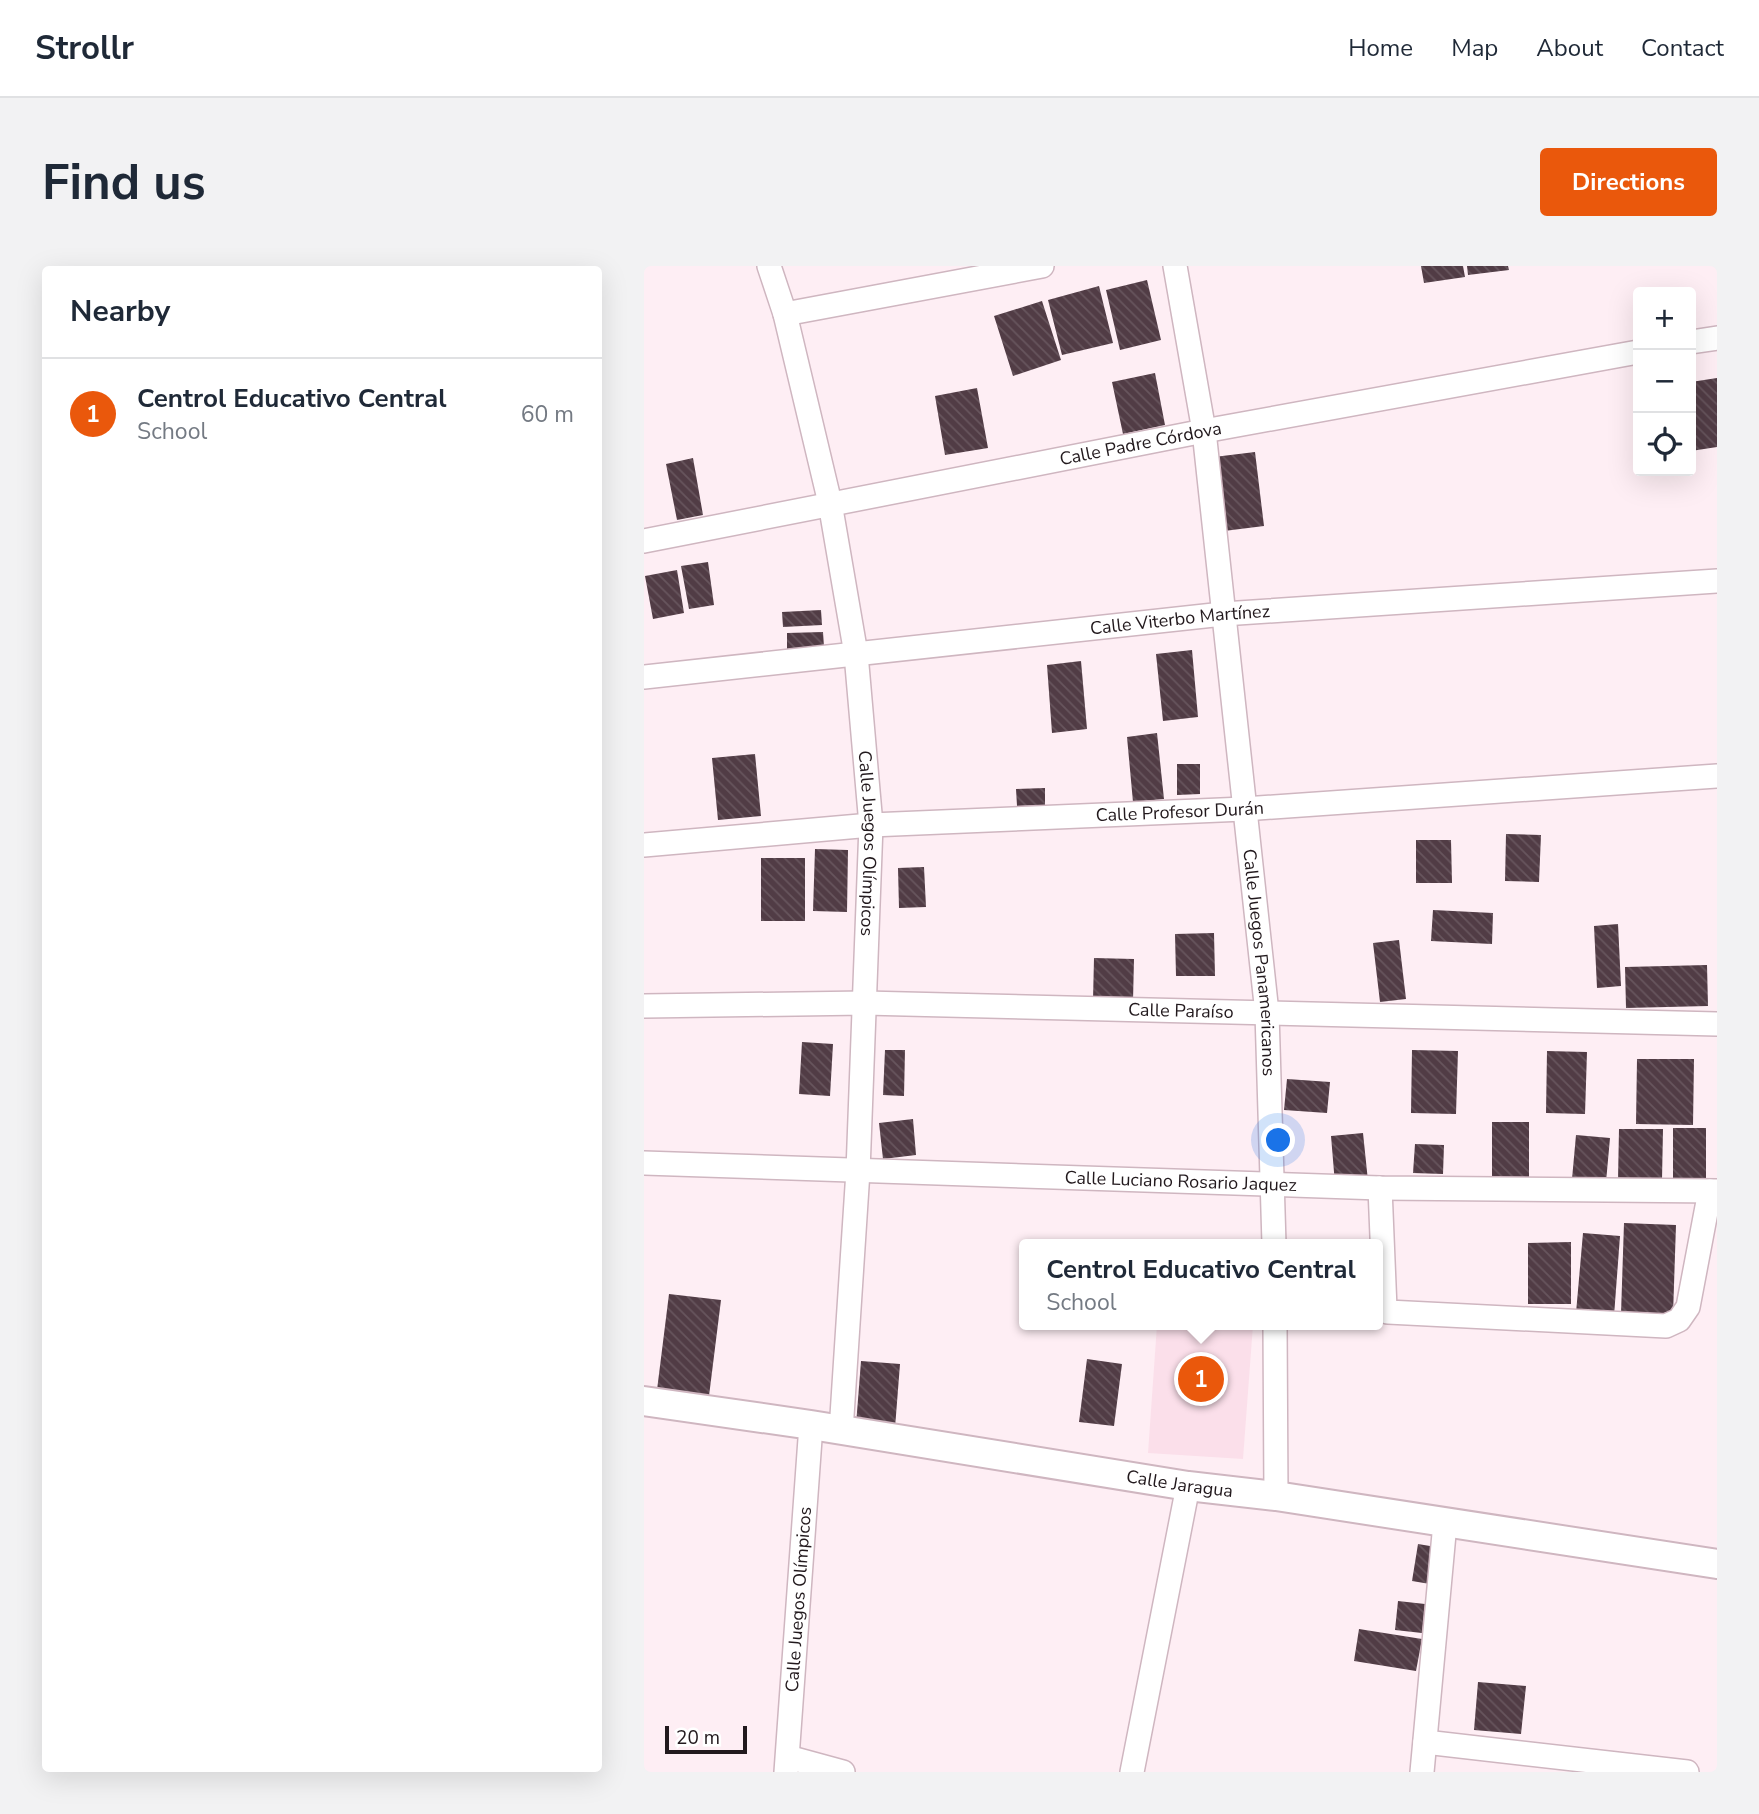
<!DOCTYPE html>
<html lang="en">
<head>
<meta charset="utf-8">
<style>
  :root { --surface:#fff; --page:#f2f2f3; --text:#1f2937; --muted:#747a83; --line:#e0e1e3; --accent:#ea580c }
  body { margin:0; font-family:"Nunito Sans",sans-serif; background:var(--page); color:var(--text) }
  .controls { position:absolute; right:21px; top:21px; display:grid; overflow:hidden; border-radius:7px; box-shadow:0 7px 28px #0002 }
  .controls button { width:63px; height:63px; display:grid; place-items:center; padding:0; border:0; border-bottom:2px solid var(--line); background:var(--surface); color:var(--text); font:35px sans-serif }
  .scale { position:absolute; left:21px; bottom:18px; width:82px; box-sizing:border-box; padding-left:7px; border:4px solid #22191d; border-top:0; font-size:19px; line-height:24px; white-space:nowrap; color:#22191d; -webkit-text-stroke:5px #fff; paint-order:stroke }
  .you { position:absolute; left:635px; top:875px; width:24px; height:24px; margin:-18px; border:5px solid #fff; border-radius:50%; background:#1a73e8; box-shadow:0 0 0 10px #1a73e833 }
  .badge { display:grid; place-items:center; width:46px; height:46px; border-radius:50%; background:var(--accent); color:#fff; font-size:23px; font-weight:700 }
  .pin { position:absolute; translate:-50% -50%; border:4px solid #fff; box-shadow:0 2px 7px #0006 }
  .popup { position:absolute; left:375px; top:973px; width:364px; height:91px; box-sizing:border-box; display:grid; place-content:center; border-radius:7px; background:var(--surface); filter:drop-shadow(0 2px 5px #0005); font-size:23px; white-space:nowrap; color:var(--muted) }
  .popup b { font-size:26px; color:var(--text) }
  .popup::after { content:''; position:absolute; left:50%; top:100%; margin-left:-14px; border:14px solid transparent; border-top-color:var(--surface) }
  .list { margin:0; padding:0; list-style:none }
  h2 { display:flex; justify-content:space-between; align-items:center; height:91px; margin:0; padding:0 28px; font-size:30px }
  h2 small { font-size:23px; font-weight:400; color:var(--muted) }
  .list li { display:grid; grid-template-columns:46px 1fr auto; gap:21px; align-items:center; box-sizing:border-box; height:112px; padding:0 28px; border-top:2px solid var(--line) }
  .list b { display:block; font-size:26px; white-space:nowrap }
  .list p { margin:0; font-size:23px; white-space:nowrap; color:var(--muted) }
  .list em { font-size:23px; font-style:normal; color:var(--muted) }
  .icon { flex:none; width:38px; height:38px; fill:none; stroke:currentColor; stroke-width:2; stroke-linecap:round; stroke-linejoin:round }
  .map { position:relative; flex:none; width:1073px; height:1506px; overflow:hidden; border-radius:7px }
  header { display:flex; align-items:center; gap:42px; box-sizing:border-box; height:98px; padding:0 35px; background:var(--surface); border-bottom:2px solid var(--line) }
  header strong { font-size:33px }
  nav { display:flex; gap:38px; margin-inline-start:auto; font-size:24px }
  .intro { display:flex; align-items:center; justify-content:space-between; box-sizing:border-box; height:168px; padding:0 42px }
  h1 { margin:0; font-size:49px }
  .button { padding:18px 32px; border-radius:7px; background:var(--accent); color:#fff; font-size:24px; font-weight:700 }
  main { display:flex; gap:42px; padding:0 42px }
  aside { flex:1; background:var(--surface); border-radius:7px; box-shadow:0 7px 28px #0002 }
  .map>svg:first-child { display:block }
  .built { fill:#fbdfea }
  .building { fill:url(#building-back-hatch) }
  .lines { fill:none; stroke-linecap:round; stroke-linejoin:round }
  .minor-casing { stroke:#cfb6c0; stroke-width:26 }
  .tertiary-casing { stroke:#cfb6c0; stroke-width:32 }
  .minor { stroke:#fff; stroke-width:23 }
  .tertiary { stroke:#fff; stroke-width:28 }
  .labels { text-anchor:middle; stroke-width:7; stroke-linejoin:round; paint-order:stroke }
  .street-label { font-size:18px; fill:#22191d; stroke:#fff }
</style>
</head>
<body>
<header>
<strong>Strollr</strong>
<nav><a>Home</a><a>Map</a><a>About</a><a>Contact</a></nav>
</header>
<div class="intro"><h1>Find us</h1><a class="button">Directions</a></div>
<main>
<aside>
<h2>Nearby<small></small></h2>
<ul class="list">
<li><span class="badge">1</span><div><b>Centrol Educativo Central</b><p>School</p></div><em>60 m</em></li>
</ul>
</aside>
<div class="map">
<svg width="1073" height="1506" viewBox="0 0 1073 1506">
  <defs>
    <pattern id="building-back-hatch" width="6" height="6" patternUnits="userSpaceOnUse" patternTransform="scale(1.75)"><rect width="6" height="6" fill="#513c45"/><path d="M-1 5l2 2M0 0l6 6M5-1l2 2" fill="none" stroke="#67555d"/></pattern>
  </defs>
  <rect width="100%" height="100%" fill="#feeef4"/>
  <!-- built -->
  <path class="built" d="M513,1059H609L599,1193L504,1187Z"/>
  <!-- building -->
  <path class="building" d="M777,0H819L821,11L780,17Z
    M823,0H864L865,4L824,9Z
    M503,14L517,74L476,84L462,24Z
    M455,20L469,77L418,89L404,34Z
    M398,35L417,94L369,110L350,50Z
    M511,107L521,159L479,168L468,116Z
    M1073,112V181L1047,185V116Z
    M333,122L344,182L301,189L291,130Z
    M611,186L620,260L580,265L570,191Z
    M49,192L59,249L33,254L22,198Z
    M64,296L70,339L45,343L37,300Z
    M33,304L40,347L9,353L1,310Z
    M177,344L178,359L139,361L138,346Z
    M179,366L180,381L143,383V367Z
    M548,384L554,451L519,455L512,388Z
    M437,395L443,463L408,467L403,399Z
    M513,467L520,533L489,536L483,471Z
    M111,488L117,550L74,554L68,492Z
    M533,498H556V528L533,529Z
    M401,522V539L373,540L372,523Z
    M862,568L897,569L895,616L861,615Z
    M772,574H807L808,617H772Z
    M171,583L204,584L203,646L169,645Z
    M117,592H161V655H117Z
    M280,601L282,641L255,642L254,602Z
    M789,644L849,647L848,678L787,675Z
    M974,658L977,720L953,722L950,660Z
    M570,667L571,710H532L531,668Z
    M755,674L762,733L736,736L729,677Z
    M450,692L490,693L489,735L449,734Z
    M1063,699L1064,740L982,742L981,701Z
    M158,776L189,778L186,830L155,828Z
    M241,784H261L260,830L239,829Z
    M768,784L814,785L812,848L767,847Z
    M903,785L943,786L941,848L902,847Z
    M993,793H1050L1049,859L992,858Z
    M643,813L686,816L683,847L640,844Z
    M269,853L272,889L239,893L235,857Z
    M848,856H885V912H848Z
    M1029,862H1062V913H1029Z
    M975,863H1019L1018,914H974Z
    M719,867L724,915L691,918L687,870Z
    M932,869L966,872L962,916L928,913Z
    M771,878L800,879L799,908L769,907Z
    M980,957L1032,959L1029,1049L977,1048Z
    M939,967L976,970L970,1050L932,1047Z
    M927,976V1038H884V977Z
    M25,1028L77,1034L65,1130L13,1124Z
    M443,1093L478,1098L470,1160L435,1156Z
    M217,1095L256,1098L251,1162L212,1159Z
    M774,1278L792,1281L786,1318L768,1315Z
    M754,1335L781,1338L778,1367L751,1364Z
    M715,1363L778,1373L772,1405L710,1395Z
    M834,1416L882,1420L877,1468L830,1464Z"/>
  <g class="lines">
    <defs>
      <g id="minor">
        <path id="s1" d="M125,0L141,48L186,237L212,388L227,559L214,905L197,1165"/>
        <path id="s2" d="M531,0L560,165L623,747L630,978"/>
        <path d="M141,48L398,0"/>
        <path d="M1047,76L1073,72"/>
        <path id="s3" d="M0,275L560,165L994,86"/>
        <path id="s4" d="M0,411L579,348L1073,315"/>
        <path id="s5" d="M0,579L227,559L600,543L1073,510"/>
        <path id="s6" d="M0,740L221,737L1073,758"/>
        <path id="s7" d="M0,897L736,922L1073,925"/>
        <path d="M736,922L741,1043L744,1046L1022,1060L1035,1054L1044,1041L1066,925"/>
        <path d="M631,1059L632,1230"/>
        <path d="M781,1476L1043,1506"/>
        <path d="M144,1491L199,1506"/>
        <path id="s8" d="M142,1506L167,1159"/>
        <path d="M488,1506L544,1220"/>
        <path d="M778,1506L801,1257"/>
      </g>
      <g id="tertiary">
        <path id="s9" d="M0,1135L167,1159L544,1220L632,1230L1073,1298"/>
      </g>
    </defs>
    <!-- minor casing -->
    <use href="#minor" class="minor-casing"/>
    <!-- tertiary casing -->
    <use href="#tertiary" class="tertiary-casing"/>
    <!-- minor -->
    <use href="#minor" class="minor"/>
    <!-- tertiary -->
    <use href="#tertiary" class="tertiary"/>
  </g>
  <g class="labels">
    <!-- street labels -->
    <g class="street-label">
      <text dy="6" stroke="none"><textPath href="#s3" startOffset="506">Calle Padre Córdova</textPath></text>
      <text dy="6" stroke="none"><textPath href="#s4" startOffset="539">Calle Viterbo Martínez</textPath></text>
      <text dy="6" stroke="none"><textPath href="#s5" startOffset="537">Calle Profesor Durán</textPath></text>
      <text dy="6" stroke="none"><textPath href="#s1" startOffset="588">Calle Juegos Olímpicos</textPath></text>
      <text dy="6" stroke="none"><textPath href="#s2" startOffset="702">Calle Juegos Panamericanos</textPath></text>
      <text dy="6" stroke="none"><textPath href="#s6" startOffset="537">Calle Paraíso</textPath></text>
      <text dy="6" stroke="none"><textPath href="#s7" startOffset="537">Calle Luciano Rosario Jaquez</textPath></text>
      <text dy="6" stroke="none"><textPath href="#s9" startOffset="542">Calle Jaragua</textPath></text>
      <text dy="6" stroke="none"><textPath href="#s8" startOffset="173">Calle Juegos Olímpicos</textPath></text>
    </g>
  </g>
</svg>
<div class="controls">
<button>+</button>
<button>−</button>
<button><svg class="icon" aria-label="locate" viewBox="0 0 24 24"><circle cx="12" cy="12" r="6"/><path d="M12 2v4M12 18v4M2 12h4M18 12h4"/></svg></button>
</div>
<div class="scale">20 m</div>
<div class="you"></div>
<div class="pin badge" style="left:557px;top:1113px">1</div>
<div class="popup"><b>Centrol Educativo Central</b>School</div>
</div>
</main>
</body>
</html>
